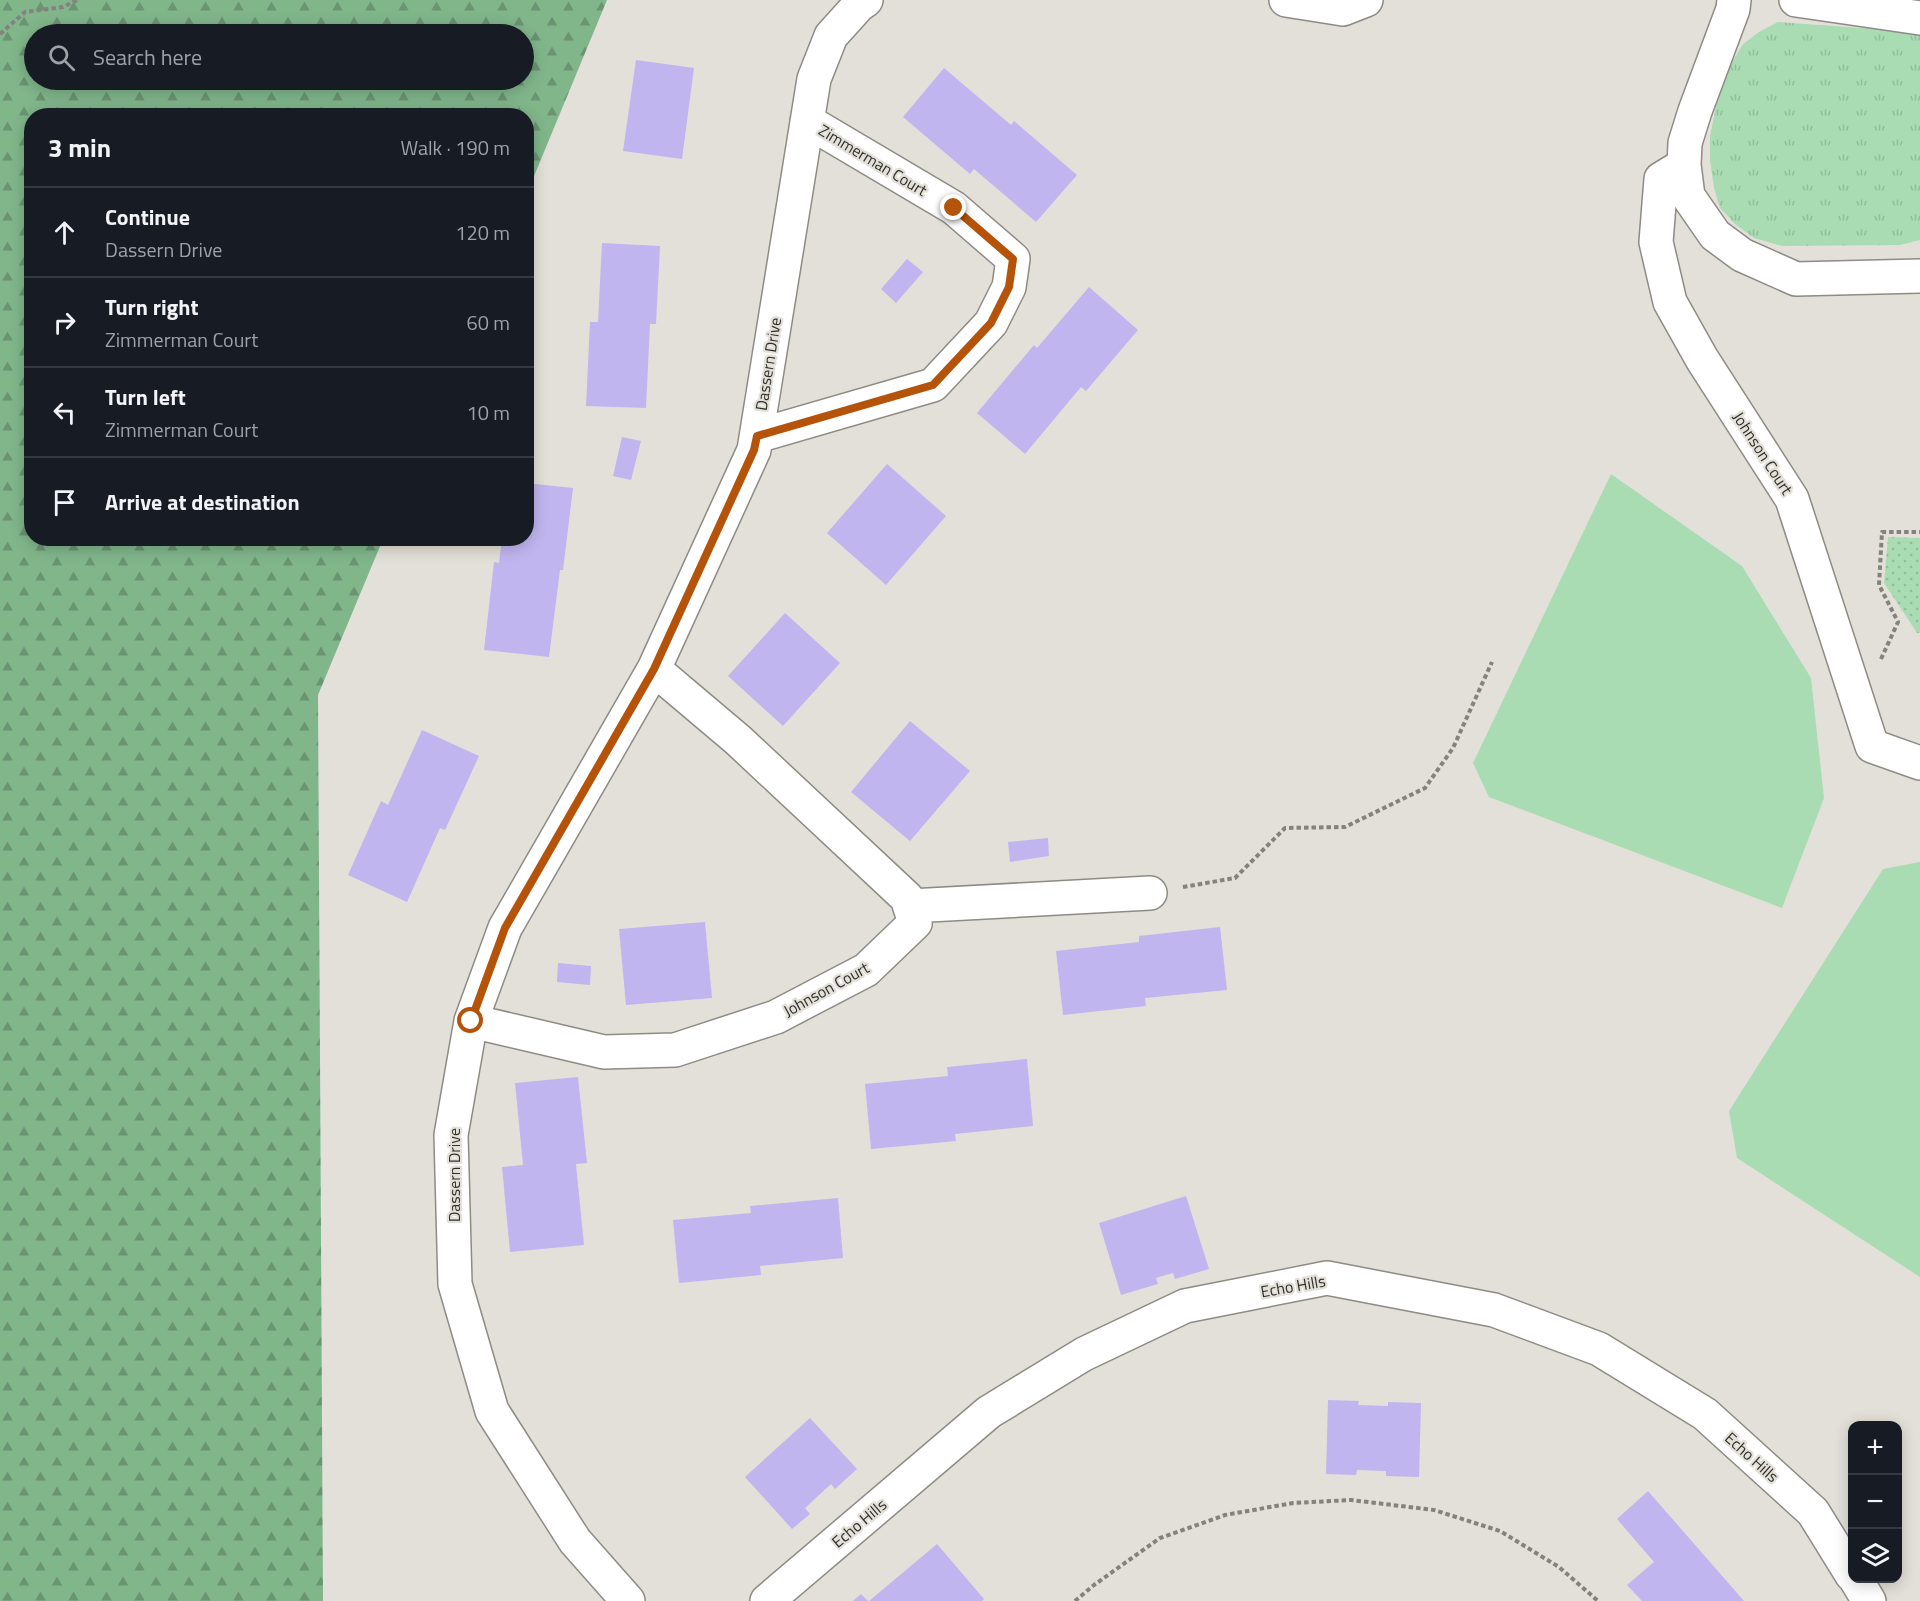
<!DOCTYPE html>
<html lang="en">
<head>
<meta charset="utf-8">
<style>
  :root { --surface:#171b24; --page:#20242c; --text:#f1f3f6; --muted:#9ea1a6; --line:#363941 }
  body { margin:0; font-family:"Titillium Web",sans-serif; background:var(--page); color:var(--text) }
  .controls { position:absolute; right:18px; bottom:18px; display:grid; overflow:hidden; border-radius:12px; box-shadow:0 3px 15px #0003 }
  .controls button { width:54px; height:54px; display:grid; place-items:center; padding:0; border:0; border-bottom:2px solid var(--line); background:var(--surface); color:var(--text); font:30px sans-serif }
  .stop { position:absolute; width:18px; height:18px; margin:-14px; border:4px solid #b45309; border-radius:50%; background:#fff }
  .stop.end { background:#b45309; border-color:#fff; box-shadow:0 2px 6px #0008 }
  .list { margin:0; padding:0; list-style:none }
  h2 { display:flex; justify-content:space-between; align-items:center; height:78px; margin:0; padding:0 24px; font-size:26px }
  h2 small { font-size:20px; font-weight:400; color:var(--muted) }
  .list li { display:grid; grid-template-columns:39px 1fr auto; gap:18px; align-items:center; box-sizing:border-box; height:90px; padding:0 24px; border-top:2px solid var(--line) }
  .list b { display:block; font-size:22px; white-space:nowrap }
  .list p { margin:0; font-size:20px; white-space:nowrap; color:var(--muted) }
  .list em { font-size:20px; font-style:normal; color:var(--muted) }
  .icon { flex:none; width:33px; height:33px; fill:none; stroke:currentColor; stroke-width:2; stroke-linecap:round; stroke-linejoin:round }
  .map { position:relative; flex:none; width:1920px; height:1601px; overflow:hidden }
  .search { position:absolute; background:var(--surface); box-shadow:0 3px 15px #0003; left:24px; top:24px; width:510px; height:66px; display:flex; align-items:center; gap:15px; box-sizing:border-box; padding:0 21px; border-radius:33px; color:var(--muted); font-size:22px }
  .panel { position:absolute; background:var(--surface); box-shadow:0 3px 15px #0003; left:24px; top:108px; width:510px; height:438px; border-radius:24px }
  .map>svg:first-child { display:block }
  .grass { fill:url(#grass-tufts) }
  .forest { fill:url(#forest-firs); fill-rule:evenodd }
  .park { fill:url(#park-dots) }
  .pitch { fill:#a9dcb2 }
  .building { fill:#c0b5ef }
  .lines { fill:none; stroke-linecap:round; stroke-linejoin:round }
  .minor-casing { stroke:#8e8b85; stroke-width:36 }
  .path { stroke:#84827d; stroke-width:4; stroke-dasharray:4.5 3; stroke-linecap:butt }
  .minor { stroke:#fff; stroke-width:33 }
  .route { stroke:#b45309; stroke-width:8 }
  .labels { text-anchor:middle; stroke-width:4.5; stroke-linejoin:round; paint-order:stroke }
  .street-label { font-size:16px; fill:#302f2c; stroke:#e3e0d9 }
</style>
</head>
<body>
<div class="map">
<svg width="1920" height="1601" viewBox="0 0 1920 1601">
  <defs>
    <pattern id="grass-tufts" width="24" height="20" patternUnits="userSpaceOnUse" patternTransform="scale(1.5)"><rect width="24" height="20" fill="#a9dcb2"/><path d="M3 7l-1-3M5 7V3M7 7l1-3M15 17l-1-3M17 17v-4M19 17l1-3" fill="none" stroke="#92bd99"/></pattern>
    <pattern id="forest-firs" width="22" height="20" patternUnits="userSpaceOnUse" patternTransform="scale(1.5)"><rect width="22" height="20" fill="#81b68b"/><path d="M5 1l3.5 6h-7zM16 11l3.5 6h-7z" fill="#6a9472"/></pattern>
    <pattern id="park-dots" width="8" height="8" patternUnits="userSpaceOnUse" patternTransform="scale(1.5)"><rect width="8" height="8" fill="#a9dcb2"/><path d="M2 2h.1M6 6h.1" fill="none" stroke="#92bd99" stroke-width="1.8" stroke-linecap="round"/></pattern>
  </defs>
  <rect width="100%" height="100%" fill="#e3e0d9"/>
  <!-- grass -->
  <path class="grass" d="M1778,22L1917,32L1920,35V240L1900,245L1782,246L1754,238L1736,225L1720,208L1714,188L1710,160V136L1717,102L1728,69L1743,44L1759,32Z"/>
  <!-- forest -->
  <path class="forest" d="M0,0H607L527,193L526,116H32V538L383,539L318,695L323,1601H0ZM34,34H524V80H34Z"/>
  <!-- park -->
  <path class="park" d="M1888,537L1920,538V633H1917L1884,583Z"/>
  <!-- pitch -->
  <path class="pitch" d="M1611,474L1742,566L1811,678L1824,798L1782,908L1489,797L1473,763Z
    M1920,862V1277L1737,1158L1729,1111L1883,869Z"/>
  <!-- building -->
  <path class="building" d="M636,60L694,68L682,159L623,151Z
    M944,68L1011,125L1014,121L1077,175L1036,222L974,169L970,174L903,117Z
    M602,243L660,246L656,324H650L646,408L586,406L590,322H598Z
    M907,259L923,272L896,303L881,289Z
    M1089,287L1138,330L1086,391L1081,387L1025,454L977,413L1034,345L1037,348Z
    M622,437L641,441L631,480L613,476Z
    M887,464L946,516L886,585L827,533Z
    M526,483L573,488L563,570H560L549,657L484,650L494,562L499,563L502,538H526Z
    M785,613L840,663L783,726L728,676Z
    M910,721L970,771L910,841L851,792Z
    M422,730L479,756L445,830L440,828L407,902L348,875L381,801L388,805Z
    M1048,838L1049,856L1010,862L1008,842Z
    M705,922L712,998L626,1005L619,929Z
    M1220,927L1227,990L1145,998L1146,1006L1063,1015L1056,951L1139,942V936Z
    M558,963L591,966L590,985L557,982Z
    M1027,1059L1033,1126L955,1134L956,1141L871,1149L865,1084L948,1076L947,1067Z
    M578,1077L587,1163L576,1164L584,1245L510,1252L502,1167L523,1165L515,1083Z
    M1186,1196L1209,1269L1175,1279L1173,1273L1156,1278L1158,1284L1121,1295L1099,1223Z
    M838,1198L843,1258L760,1266L761,1275L679,1283L673,1220L751,1213L750,1206Z
    M1328,1400L1359,1401L1358,1405L1388,1406V1402L1421,1403L1419,1477L1386,1476V1471L1357,1470L1356,1475L1326,1474Z
    M810,1418L857,1469L835,1489L831,1484L805,1508L810,1514L792,1529L745,1477Z
    M1648,1491L1744,1601H1642L1627,1585L1654,1562L1617,1519Z
    M937,1544L984,1599L982,1601H869Z
    M861,1594L868,1601H853Z"/>
  <g class="lines">
    <defs>
      <path id="minor" d="M1286,0L1343,9L1366,0
        M1734,0L1733,9L1695,111L1685,143L1684,165L1688,196L1715,235L1742,255L1796,279L1920,276
        M1796,0L1920,18
        M1684,165L1661,179L1656,242L1670,302L1702,359L1792,499L1872,746L1920,763
        M757,436L933,385L991,323L1009,287L1013,259L954,208L807,121
        M910,906L1150,893
        M471,1021L604,1052L675,1050L776,1017L866,970L915,923L907,898L738,740L654,669
        M1855,1578L1869,1601
        M628,1601L575,1541L492,1411L455,1284L451,1135L471,1021L505,928L654,669L754,450L814,79L831,36L859,5L866,0
        M767,1601L989,1412L1084,1354L1185,1306L1327,1278L1494,1310L1599,1349L1705,1414L1813,1512L1852,1575"/>
    </defs>
    <!-- minor casing -->
    <use href="#minor" class="minor-casing"/>
    <!-- path -->
    <path class="path" d="M0,34L25,12L63,7L77,0
      M1881,659L1898,622L1879,585L1882,532H1920
      M1183,887L1235,878L1285,828L1345,827L1425,788L1453,748L1492,662
      M1075,1601L1094,1585L1160,1538L1225,1515L1293,1503L1351,1500L1434,1510L1500,1531L1559,1567L1598,1601"/>
    <!-- minor -->
    <use href="#minor" class="minor"/>
  </g>
  <g class="lines">
    <!-- route -->
    <path class="route" d="M471,1021L505,928L654,669L754,450L757,436L933,385L991,323L1009,287L1013,259L954,208"/>
  </g>
  <g class="labels">
    <!-- street labels -->
    <g class="street-label">
      <text transform="translate(873 160) rotate(31)" y="6">Zimmerman Court</text>
      <text transform="translate(768 364) rotate(-81)" y="6">Dassern Drive</text>
      <text transform="translate(1763 453) rotate(57)" y="6">Johnson Court</text>
      <text transform="translate(826 989) rotate(-29)" y="6">Johnson Court</text>
      <text transform="translate(454 1175) rotate(-90)" y="6">Dassern Drive</text>
      <text transform="translate(1293 1286) rotate(-10)" y="6">Echo Hills</text>
      <text transform="translate(1752 1457) rotate(42)" y="6">Echo Hills</text>
      <text transform="translate(859 1523) rotate(-40)" y="6">Echo Hills</text>
    </g>
  </g>
</svg>
<div class="controls">
<button>+</button>
<button>−</button>
<button><svg class="icon" aria-label="layers" viewBox="0 0 24 24"><path d="M12 4l9 5-9 5-9-5zM3 14l9 5 9-5"/></svg></button>
</div>
<div class="stop" style="left:471px;top:1021px"></div>
<div class="stop end" style="left:954px;top:208px"></div>
<div class="search"><svg class="icon" aria-label="search" viewBox="0 0 24 24"><circle cx="10" cy="10" r="6"/><path d="M15 15l6 6"/></svg>Search here</div>
<section class="panel">
<h2>3 min<small>Walk · 190 m</small></h2>
<ul class="list">
<li><svg class="icon" aria-label="ahead" viewBox="0 0 24 24"><path d="M12 20V5M6 11l6-6 6 6"/></svg><div><b>Continue</b><p>Dassern Drive</p></div><em>120 m</em></li>
<li><svg class="icon" aria-label="right" viewBox="0 0 24 24"><path d="M7 20v-9h11M14 6l5 5-5 5"/></svg><div><b>Turn right</b><p>Zimmerman Court</p></div><em>60 m</em></li>
<li><svg class="icon" aria-label="left" viewBox="0 0 24 24"><path d="M17 20v-9H6M10 6l-5 5 5 5"/></svg><div><b>Turn left</b><p>Zimmerman Court</p></div><em>10 m</em></li>
<li><svg class="icon" aria-label="arrive" viewBox="0 0 24 24"><path d="M6 21V4h12l-3 4 3 4H6"/></svg><div><b>Arrive at destination</b></div></li>
</ul>
</section>
</div>
</body>
</html>
